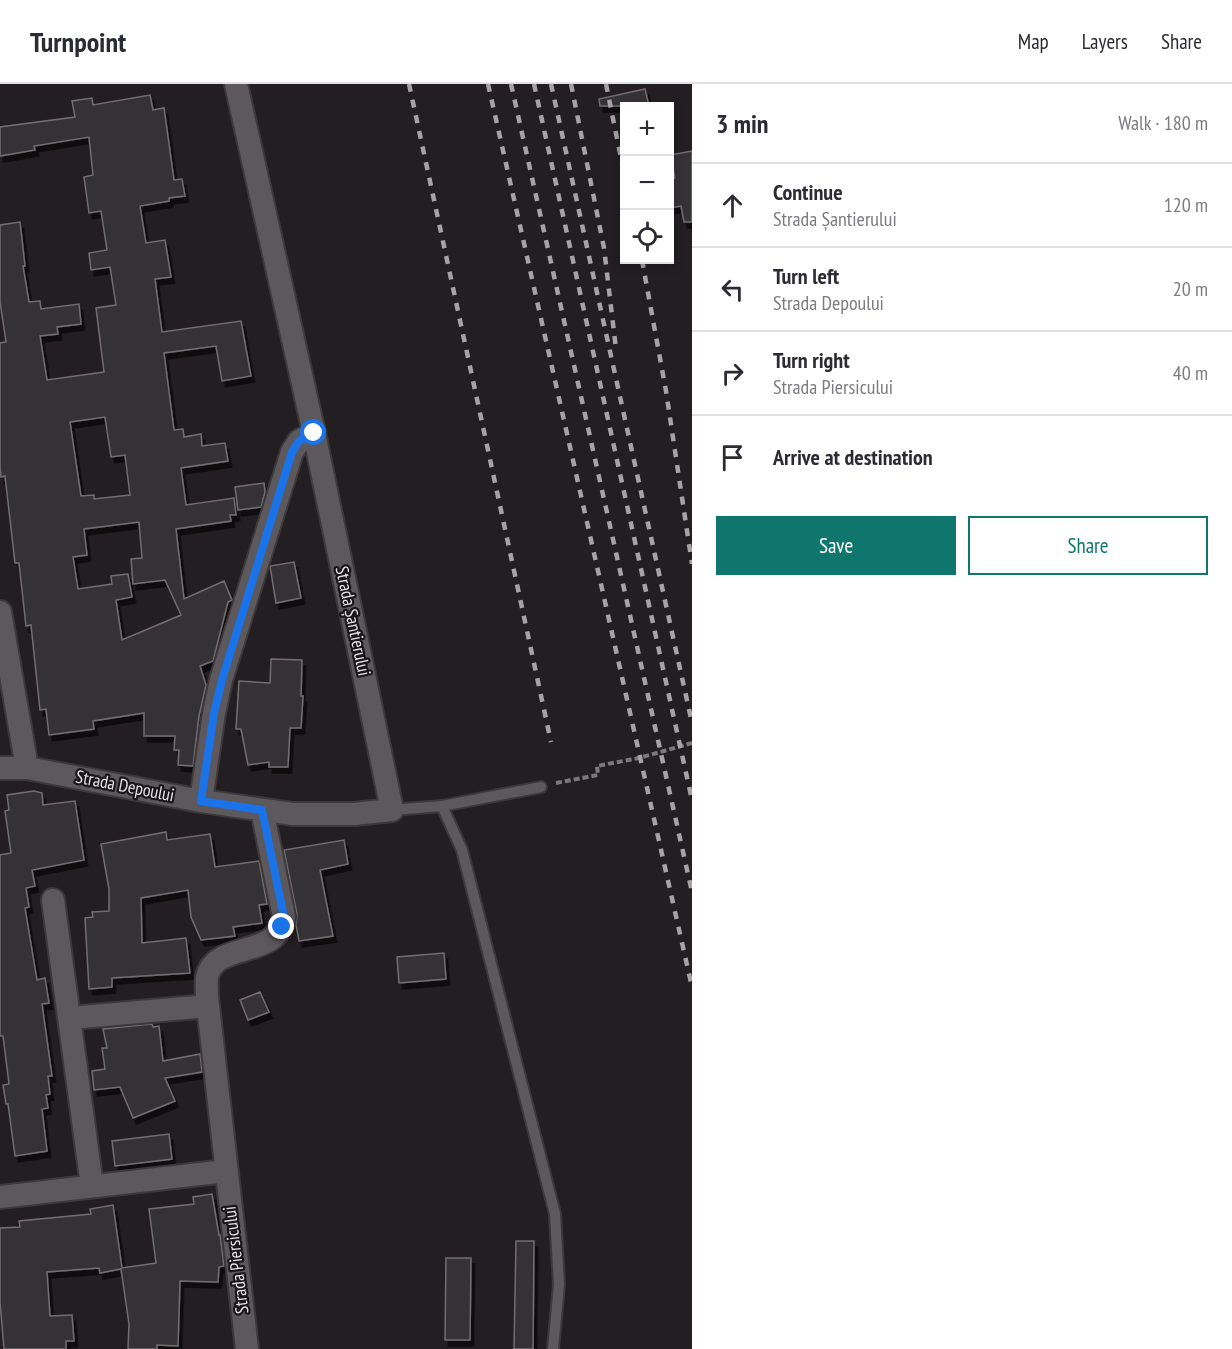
<!DOCTYPE html>
<html lang="en">
<head>
<meta charset="utf-8">
<style>
  :root { --surface:#fff; --page:#f2f2f3; --text:#2b2b33; --muted:#7c7c81; --line:#e1e1e2; --accent:#0f766e }
  body { margin:0; font-family:"PT Sans Narrow",sans-serif; background:var(--page); color:var(--text) }
  .controls { position:absolute; right:18px; top:18px; display:grid; overflow:hidden; border-radius:0px; box-shadow:0 3px 9px #0003 }
  .controls button { width:54px; height:54px; display:grid; place-items:center; padding:0; border:0; border-bottom:2px solid var(--line); background:var(--surface); color:var(--text); font:30px sans-serif }
  .stop { position:absolute; width:18px; height:18px; margin:-14px; border:4px solid #1a73e8; border-radius:50%; background:#fff }
  .stop.end { background:#1a73e8; border-color:#fff; box-shadow:0 2px 6px #0008 }
  .list { margin:0; padding:0; list-style:none }
  h2 { display:flex; justify-content:space-between; align-items:center; height:78px; margin:0; padding:0 24px; font-size:26px }
  h2 small { font-size:20px; font-weight:400; color:var(--muted) }
  .list li { display:grid; grid-template-columns:39px 1fr auto; gap:18px; align-items:center; box-sizing:border-box; height:84px; padding:0 24px; border-top:2px solid var(--line) }
  .list b { display:block; font-size:22px; white-space:nowrap }
  .list p { margin:0; font-size:20px; white-space:nowrap; color:var(--muted) }
  .list em { font-size:20px; font-style:normal; color:var(--muted) }
  .actions { display:flex; gap:12px; padding:18px 24px }
  .actions a { flex:1; padding:14px 0; border:2px solid var(--accent); border-radius:0px; text-align:center; font-size:21px; color:var(--accent) }
  .actions .main { background:var(--accent); color:#fff }
  .icon { flex:none; width:33px; height:33px; fill:none; stroke:currentColor; stroke-width:2; stroke-linecap:round; stroke-linejoin:round }
  .map { position:relative; flex:none; width:692px; height:1265px; overflow:hidden }
  header { display:flex; align-items:center; gap:36px; box-sizing:border-box; height:84px; padding:0 30px; background:var(--surface); border-bottom:2px solid var(--line) }
  header strong { font-size:28px }
  nav { display:flex; gap:33px; margin-inline-start:auto; font-size:21px }
  main { display:flex }
  aside { flex:1; background:var(--surface) }
  .map>svg:first-child { display:block }
  .building { fill:#353134; stroke:#726d71; stroke-width:1.5; fill-rule:evenodd; filter:url(#shadow) }
  .lines { fill:none; stroke-linecap:round; stroke-linejoin:round }
  .service-casing { stroke:#3c383b; stroke-width:14 }
  .minor-casing { stroke:#3c383b; stroke-width:26 }
  .path { stroke:#7c787b; stroke-width:4; stroke-dasharray:6 3; stroke-linecap:butt }
  .service { stroke:#5d585c; stroke-width:10 }
  .minor { stroke:#5d585c; stroke-width:22 }
  .rail { stroke:#a6a2a5; stroke-width:4.5; stroke-dasharray:8 8; stroke-linecap:butt }
  .route { stroke:#1a73e8; stroke-width:8 }
  .labels { text-anchor:middle; stroke-width:4.5; stroke-linejoin:round; paint-order:stroke }
  .street-label { font-size:18px; fill:#e5e2e4; stroke:#191518 }
</style>
</head>
<body>
<header>
<strong>Turnpoint</strong>
<nav><a>Map</a><a>Layers</a><a>Share</a></nav>
</header>
<main>
<div class="map">
<svg width="692" height="1265" viewBox="0 0 692 1265">
  <defs>
    <filter id="shadow"><feDropShadow dx="3.5" dy="6" stdDeviation="0" flood-color="#0009"/></filter>
  </defs>
  <rect width="100%" height="100%" fill="#221e21"/>
  <!-- building -->
  <path class="building" d="M645,5L649,22H600L599,15Z
    M150,11L153,26L164,24L174,96L182,95L185,112L169,114V117L140,122L146,159L165,156L171,193L155,195L162,248L241,237L251,292L222,297L216,262L164,269L174,346L183,345L184,353L201,350L202,362L225,359L228,377L181,384L186,421L234,414L236,431H230L231,437L176,445L184,515L224,497L232,516L228,518L213,577L200,582L206,601L199,632L193,682L178,681L179,666H174L175,652H144V629L93,637L94,645L49,651L46,625L40,626L31,541L26,542L19,479H15L5,392L1,393L0,383V259L6,258L0,218V141L20,138L25,182H23L29,218L40,217L41,225L79,220L81,240L57,243L58,250L40,252L47,296L104,288L96,224L116,221L110,183L91,186L89,169L107,166L101,127L89,129L84,93L93,91L89,53L34,62L35,66L0,72V43L75,33L72,17L92,14L93,21ZM105,333L111,373L125,371L130,411L94,415V411L81,412L70,338ZM139,438L142,474L131,475L133,500L165,496L181,531L122,556L116,516L132,513L128,490L111,492L112,500L78,505L73,473L87,471L84,445Z
    M692,67V138H684L681,122L669,124V95L675,94L670,71Z
    M264,399L265,408L261,423L238,426L235,403Z
    M294,478L301,514L276,519L270,482Z
    M271,575L302,576L301,612H303L301,644H290L288,683H269V678L248,681L241,645H236L239,597L270,599Z
    M34,707L42,709L43,721L75,717L84,776L32,786L35,802L26,804L29,823L25,824L37,896L45,894L49,919L42,920L52,992H48L50,1010L46,1011L48,1024L42,1025L47,1067L15,1072L8,1020H6L3,1001L9,1000L3,952H0V771L11,769L5,727L9,726L7,711Z
    M166,748L167,756L210,750L215,783L259,777L267,820L259,821L262,839L233,843L235,852L201,856L191,833L188,806L141,814L142,859L186,854L190,889L112,894V903L89,905L85,834L93,833L92,828L109,827V805L101,760Z
    M344,756L348,780L320,786L333,852L299,857L296,841L297,830L284,766Z
    M444,869L446,895L399,899L397,873Z
    M260,908L269,928L248,936L240,916Z
    M152,940L153,943L159,942L163,977L200,970L202,988L165,994L175,1017L133,1034L120,1003L94,1006L92,987L105,985L102,964H107L103,945Z
    M169,1050L172,1075L115,1082L112,1057Z
    M212,1110L219,1151H220L224,1182L219,1183L218,1198L180,1197L178,1262L157,1261V1265H128L129,1240L121,1185L100,1189L99,1184L47,1188L50,1232L72,1231L74,1257H66V1265H4L0,1218V1144L20,1143L19,1137L91,1130L90,1125L113,1121L122,1184L156,1179L149,1125L194,1120L193,1113Z
    M516,1157H534L533,1265H514Z
    M446,1174H471L470,1256H445Z"/>
  <g class="lines">
    <defs>
      <path id="service" d="M442,722L462,766L555,1130L559,1201L553,1265
        M392,726L442,722L541,703"/>
      <path id="minor" d="M0,528L27,684
        M0,684H27L201,717L293,730H354L392,726L314,349L236,0
        M201,717L214,629L221,596L292,368L299,357L314,349
        M53,816L92,1102
        M70,934L208,922
        M0,1113L226,1087
        M247,1265L208,922C207,913 206,902 207,893C215,856 278,876 284,833L262,726"/>
    </defs>
    <!-- service casing -->
    <use href="#service" class="service-casing"/>
    <!-- minor casing -->
    <use href="#minor" class="minor-casing"/>
    <!-- path -->
    <path class="path" d="M556,699L598,691L597,682L639,674L692,659"/>
    <!-- service -->
    <use href="#service" class="service"/>
    <!-- minor -->
    <use href="#minor" class="minor"/>
    <!-- rail -->
    <path class="rail" d="M409,0L551,658
      M488,0L692,903
      M511,0L692,808
      M534,0L692,716
      M551,0L692,639
      M571,0L604,164L616,265
      M606,0L624,89
      M642,176L666,307L692,480"/>
  </g>
  <g class="lines">
    <!-- route -->
    <path class="route" d="M282,843L284,833L262,726L201,717L214,629L222,596L292,368L299,357L314,349"/>
  </g>
  <g class="labels">
    <!-- street labels -->
    <g class="street-label">
      <text transform="translate(353 537) rotate(78)" y="6">Strada Șantierului</text>
      <text transform="translate(125 702) rotate(11)" y="6">Strada Depoului</text>
      <text transform="translate(236 1176) rotate(-97)" y="6">Strada Piersicului</text>
    </g>
  </g>
</svg>
<div class="controls">
<button>+</button>
<button>−</button>
<button><svg class="icon" aria-label="locate" viewBox="0 0 24 24"><circle cx="12" cy="12" r="6"/><path d="M12 2v4M12 18v4M2 12h4M18 12h4"/></svg></button>
</div>
<div class="stop" style="left:314px;top:349px"></div>
<div class="stop end" style="left:282px;top:843px"></div>
</div>
<aside>
<h2>3 min<small>Walk · 180 m</small></h2>
<ul class="list">
<li><svg class="icon" aria-label="ahead" viewBox="0 0 24 24"><path d="M12 20V5M6 11l6-6 6 6"/></svg><div><b>Continue</b><p>Strada Șantierului</p></div><em>120 m</em></li>
<li><svg class="icon" aria-label="left" viewBox="0 0 24 24"><path d="M17 20v-9H6M10 6l-5 5 5 5"/></svg><div><b>Turn left</b><p>Strada Depoului</p></div><em>20 m</em></li>
<li><svg class="icon" aria-label="right" viewBox="0 0 24 24"><path d="M7 20v-9h11M14 6l5 5-5 5"/></svg><div><b>Turn right</b><p>Strada Piersicului</p></div><em>40 m</em></li>
<li><svg class="icon" aria-label="arrive" viewBox="0 0 24 24"><path d="M6 21V4h12l-3 4 3 4H6"/></svg><div><b>Arrive at destination</b></div></li>
</ul>
<div class="actions"><a class="main">Save</a><a>Share</a></div>
</aside>
</main>
</body>
</html>
